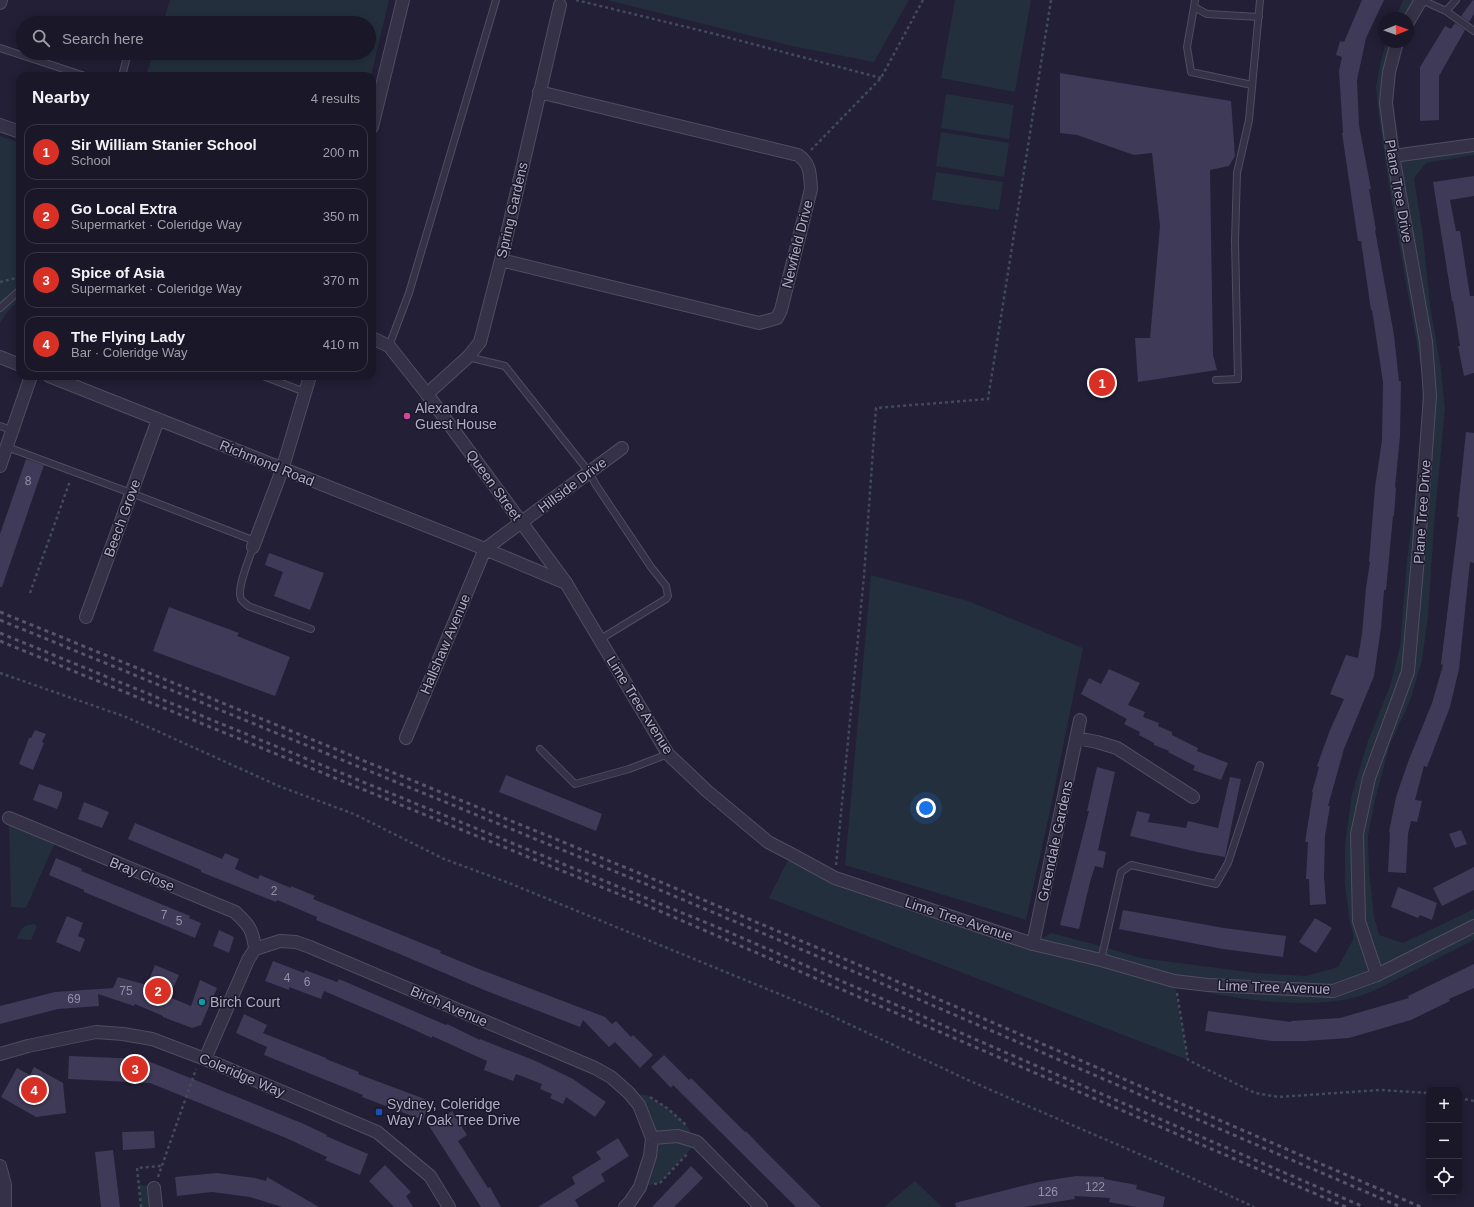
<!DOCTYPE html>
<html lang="en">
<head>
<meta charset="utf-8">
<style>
  :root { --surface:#1a1728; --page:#272434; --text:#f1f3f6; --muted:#9f9fa8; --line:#383645; --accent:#d93025 }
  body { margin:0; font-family:Helvetica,sans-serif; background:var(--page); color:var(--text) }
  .controls { position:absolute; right:12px; bottom:12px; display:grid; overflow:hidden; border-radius:8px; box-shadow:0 2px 10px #0003 }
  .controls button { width:36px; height:36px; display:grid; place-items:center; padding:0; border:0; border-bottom:1px solid var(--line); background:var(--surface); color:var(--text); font:20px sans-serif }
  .compass { position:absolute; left:1378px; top:12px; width:36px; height:36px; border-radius:50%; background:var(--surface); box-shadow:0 2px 10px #0003; rotate:89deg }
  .you { position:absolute; left:926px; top:808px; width:14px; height:14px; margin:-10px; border:3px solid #fff; border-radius:50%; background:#1a73e8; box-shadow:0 0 0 6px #1a73e833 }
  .badge { display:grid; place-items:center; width:26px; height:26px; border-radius:50%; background:var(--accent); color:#fff; font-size:13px; font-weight:700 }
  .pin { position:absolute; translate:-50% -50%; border:2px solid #fff; box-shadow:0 1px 4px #0006 }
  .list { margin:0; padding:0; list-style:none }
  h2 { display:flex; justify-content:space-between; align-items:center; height:52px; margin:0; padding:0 16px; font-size:17px }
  h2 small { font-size:13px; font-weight:400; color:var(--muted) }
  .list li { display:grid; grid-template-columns:26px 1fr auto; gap:12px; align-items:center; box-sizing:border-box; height:56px; margin:0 8px 8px; padding:0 8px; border:1px solid var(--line); border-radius:12px }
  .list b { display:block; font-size:15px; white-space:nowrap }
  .list p { margin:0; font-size:13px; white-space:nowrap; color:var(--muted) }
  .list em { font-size:13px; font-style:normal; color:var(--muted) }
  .icon { flex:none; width:22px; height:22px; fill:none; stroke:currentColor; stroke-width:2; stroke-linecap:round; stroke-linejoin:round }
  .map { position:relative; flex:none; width:1474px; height:1207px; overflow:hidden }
  .search { position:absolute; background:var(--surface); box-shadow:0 2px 10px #0003; left:16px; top:16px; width:360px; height:44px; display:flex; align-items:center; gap:10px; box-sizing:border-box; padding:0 14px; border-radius:22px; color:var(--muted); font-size:15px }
  .panel { position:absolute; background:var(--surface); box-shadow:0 2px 10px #0003; left:16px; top:72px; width:360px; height:308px; border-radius:12px }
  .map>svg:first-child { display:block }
  .green { fill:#242f3d }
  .building { fill:#3f3a57 }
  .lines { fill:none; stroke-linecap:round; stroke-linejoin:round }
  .service-casing { stroke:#504d62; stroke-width:8 }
  .minor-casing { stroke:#504d62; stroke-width:14 }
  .tertiary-casing { stroke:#504d62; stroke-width:14 }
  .path { stroke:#434a59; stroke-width:2.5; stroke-dasharray:3 3; stroke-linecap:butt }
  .service { stroke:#353247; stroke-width:6 }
  .minor { stroke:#353247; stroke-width:12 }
  .tertiary { stroke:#353247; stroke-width:12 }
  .rail { stroke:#58546e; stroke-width:3; stroke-dasharray:4 4; stroke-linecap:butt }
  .hotel-dot { fill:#d1479c; stroke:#1b182b; stroke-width:1.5 }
  .culture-dot { fill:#0f9aa8; stroke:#1b182b; stroke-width:1.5 }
  .transit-dot { fill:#1a4fb4; stroke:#1b182b; stroke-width:1.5 }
  .labels { text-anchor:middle; stroke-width:3; stroke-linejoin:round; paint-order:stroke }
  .number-label { font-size:12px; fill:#9490a9 }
  .street-label { font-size:14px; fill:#b0acc4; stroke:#1b182b }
  .poi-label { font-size:14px; fill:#b0acc4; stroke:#1b182b; text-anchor:start }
</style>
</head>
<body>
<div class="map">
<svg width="1474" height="1207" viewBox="0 0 1474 1207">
  <rect width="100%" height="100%" fill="#221f36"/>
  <!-- green -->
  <path class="green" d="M170,0H389L371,76H146L153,53H369V23H163Z
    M607,0H909L874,62L792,46Z
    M955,0H1031L1015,92L941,78Z
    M1403,0H1421L1408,18H1396Z
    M1386,42H1397L1389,72L1393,156L1474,145V155L1426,163L1414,178L1423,236L1430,305L1441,369L1445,409L1434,526L1428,617L1422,660L1410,701L1390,744L1376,796L1368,836L1369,871L1374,917L1379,935L1403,943L1474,909V940C1450,952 1427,964 1403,976C1387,984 1370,994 1352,998C1312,1008 1250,1001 1209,993L1208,985L1174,981L1188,1060L769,898L791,854L835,878L1033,944L1051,933L1104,947L1141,958L1256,973L1306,976L1338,967L1354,938L1350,923L1345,886V844L1352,794L1368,741L1390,686L1400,646L1407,561L1420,457L1423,379L1390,192L1379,117L1376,87L1380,65Z
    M946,94L1014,105L1009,139L941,128Z
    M941,132L1009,143L1004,177L936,166Z
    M0,136L20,143V298L5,315L0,323Z
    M936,172L1003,182L999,210L932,200Z
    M871,575L968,601L1083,648L1050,811L1026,920L845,865Z
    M9,818L57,838L26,908L11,907Z
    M34,924L37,926L31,940L17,939C20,929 23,925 34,924Z
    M629,1093L647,1095L667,1108L684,1122L697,1142L660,1183L640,1187L652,1138Z
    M915,1181L942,1207H884Z
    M139,1184L154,1188L156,1207H141Z"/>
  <!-- building -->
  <path class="building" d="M1362,0H1384L1366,38L1357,80L1359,125L1371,189H1369L1376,230H1375L1394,335L1399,381H1401L1400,436L1395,487L1396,488L1394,516H1393L1386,590H1384L1381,628L1374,676L1344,749L1328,806H1330L1325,836L1324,876L1326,904L1310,905L1309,879H1306L1308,842H1305L1313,792H1312L1319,767L1317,766L1330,730L1344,699L1330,694L1346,655L1358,658L1362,634L1366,588L1370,562H1369L1375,487L1382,440L1383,382L1372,310H1371L1361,241H1358L1342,133H1343L1339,71L1342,57L1336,55L1340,41L1344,42Z
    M1473,0L1474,1V14L1469,22L1461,16Z
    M1455,23L1465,30L1439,76V120L1420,121V67L1445,26L1451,29Z
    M1060,73L1231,101L1235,156L1229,166L1210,170L1213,355L1217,370L1138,382L1135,338H1150L1160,226L1152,153L1134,155L1077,135L1060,133Z
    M1474,176V196L1450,200L1456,231H1460L1470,296H1474V373L1464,376L1458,346H1460L1453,301H1452L1433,182Z
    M1466,432L1474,433V563L1470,562L1459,669L1450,707L1427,767L1424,766L1415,800L1422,801L1417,822L1411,821L1408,834L1406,873L1388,872L1390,833L1389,832L1396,797L1408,762L1432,703L1443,665L1441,664L1459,517H1457Z
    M26,459L44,465L2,587H0V534Z
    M269,553L324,573L310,610L274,596L283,572L265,565Z
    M169,607L239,633L237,636L290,657L275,696L153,651Z
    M1109,669L1140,683L1128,705L1145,712L1143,717L1159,723L1158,726L1172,732V735L1198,748L1197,751L1228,763L1221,780L1193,770L1195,766L1168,752L1169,751L1154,745V743L1139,735L1140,732L1124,724L1127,719L1081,694L1089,678L1101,684Z
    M35,730L46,734L42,742L44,743L33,770L19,764L29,738H31Z
    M1097,767L1115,772L1098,850L1106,852L1103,868L1095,866L1090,882L1079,929L1060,925L1089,811H1087Z
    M506,775L602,814L596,831L499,792Z
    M1230,777L1241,779L1225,857L1197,852L1130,836L1137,811L1150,814L1148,822L1186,828L1188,821L1218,828Z
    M39,784L62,792V797L57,809L33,800Z
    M84,802L109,812L102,828L78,819Z
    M135,823L222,859L225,853L239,859L235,869L258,879L260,875L291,888V886L315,896L313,899L441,951L440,953L479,969L605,1017L612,1024L616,1021L631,1037L633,1035L653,1055L640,1068L615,1042L609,1047L583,1020L580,1027L484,990L402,955L316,920L317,917L296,908L277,900L276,902L201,872V870L128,839Z
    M1461,830L1467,844L1455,848L1449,834Z
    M56,858L82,869L81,871L190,916L189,918L201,923L195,938L84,892V890L49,875Z
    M1474,867V890L1442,906L1433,888Z
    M1398,887L1437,903L1432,920L1420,915L1418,918L1391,907Z
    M1123,910L1224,928L1286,936L1283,957L1223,949L1119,929Z
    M67,916L83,923L78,936L85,939L80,952L56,942Z
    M1315,918L1332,928L1316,953L1299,942Z
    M219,930L234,937L229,953L213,946Z
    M273,961L304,973L305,970L337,982L339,979L446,1025L447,1024L480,1040V1039L538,1062L573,1079L606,1102L595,1117L566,1097L563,1104L550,1098L552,1094L540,1089L542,1084L516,1074L513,1081L484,1070L487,1061L432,1036V1038L399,1023L324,991L321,999L289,987V990L265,981Z
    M1474,964V988L1449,999L1450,1001L1411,1020L1349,1038L1305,1041H1271L1205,1031L1208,1011L1291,1022V1021L1340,1018L1409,998L1408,996Z
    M155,965L179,975L169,997L191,1006L200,980L217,988L201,1025L192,1028L163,1017V1016L135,1004L134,1006L98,994L99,1006L58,1009L0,1024V1006L55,992L113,988L118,977L147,985Z
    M244,1014L267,1025L263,1033L326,1058V1059L359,1072L358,1074L430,1101L423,1120L375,1102L362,1097L363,1095L264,1055L267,1047L236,1033Z
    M664,1055L689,1080L691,1078L745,1132L746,1131L766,1152L821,1207H796L673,1085L671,1088L651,1067Z
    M69,1056L143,1059L304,1124L327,1135L326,1136L368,1154L360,1175L325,1160L327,1157L286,1138L150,1083L68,1079Z
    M34,1067L63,1083L66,1113L36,1117L1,1097L17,1068L30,1075Z
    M452,1111L467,1135L458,1141L488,1188L490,1187L501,1207H481L429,1126Z
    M154,1131L155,1148L123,1150L122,1132Z
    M618,1138L629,1156L601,1174L605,1181L575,1200L579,1207H538L575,1184L572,1177L601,1159L596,1152Z
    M113,1150L120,1207H101L95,1152Z
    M385,1165L411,1192L406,1196L413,1207H394L369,1181Z
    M691,1166L703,1178L674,1207H652Z
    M217,1173L255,1178L266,1181L267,1177L319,1207H282L250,1197L212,1192L177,1196L175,1177Z
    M1076,1176L1104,1177V1179L1137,1185L1136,1189L1165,1197L1163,1207H1136L1109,1202L1110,1198L1074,1196L1075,1199L1024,1207H956L955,1203L1038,1182Z"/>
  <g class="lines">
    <defs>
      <path id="service" d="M1195,0L1194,7L1207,14L1259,17
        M1422,0L1446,11L1456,0
        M1194,7L1187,47L1191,72L1252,85
        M1446,11L1474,31
        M0,48L85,76
        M122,76L128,53
        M0,308L20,290
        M389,346L409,293L496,0
        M468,357L505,366L589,472L596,485L651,567L666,586L668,596L666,599L599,640
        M263,376L305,392
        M1216,380L1238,379L1235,241L1237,173L1249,120L1260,0
        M0,426L12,430
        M7,447L131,493L255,541
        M253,547C250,558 236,588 241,599C242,601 246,604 248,606L311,629
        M540,749L575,784L629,769L668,754
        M1101,960L1121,872L1131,865L1216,884L1228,863L1260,765"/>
      <path id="minor" d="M0,3L1,0
        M1408,22L1421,0
        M372,127L403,0
        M1393,156L1474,145
        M501,260L759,323L777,318L781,310L811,189C810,175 811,164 798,155L539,92
        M0,357L20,365
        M49,376L485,549L566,583
        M427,394L468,357L480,342L501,260L560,5
        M0,466L31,376
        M253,547L282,470L310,376
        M485,549L622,448
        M86,617L158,420
        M406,738L485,549
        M1077,738L1097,742L1117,748L1193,797
        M9,818L235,912C249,925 253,930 255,949
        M1033,944L1080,720
        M1377,975L1359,921L1357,834L1369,778L1408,672L1419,546L1430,396L1426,342L1393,156L1386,103L1389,72L1397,42
        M0,1054L28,1046L96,1032L123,1034L152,1039L205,1059L377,1132L430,1176L449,1207
        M205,1059L248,960L255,949L280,941L296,942L310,947L595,1068L611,1077L629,1093L639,1105L652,1138L650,1156L640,1187L630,1202L625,1207
        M652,1138L678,1136L697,1142L761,1207
        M0,1166L5,1185V1207
        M154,1188L156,1207"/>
      <path id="tertiary" d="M0,125L20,132
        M372,338L389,346L427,394L566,583L668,754L707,791L768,842L791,854L835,878L1033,944L1101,960L1174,981L1208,985L1333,991L1377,975L1474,926"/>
    </defs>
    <!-- service casing -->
    <use href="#service" class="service-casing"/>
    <!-- minor casing -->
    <use href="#minor" class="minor-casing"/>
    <!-- tertiary casing -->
    <use href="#tertiary" class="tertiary-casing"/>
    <!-- path -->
    <path class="path" d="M576,0L715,34L881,78
      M811,150L881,78L923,0
      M0,282L20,277
      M30,593L70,481
      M0,673L126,717L281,787L354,814L444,859L509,883L823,1012L970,1081L1153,1160L1254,1207
      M836,865L864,576L876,408L988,399L1051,0
      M1177,993L1188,1060L1255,1093L1278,1097L1380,1090L1429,1093
      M650,1097L667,1108L686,1125
      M1459,1098L1474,1101
      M158,1177L196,1069
      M654,1184L660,1183L688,1153
      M141,1207L137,1168L161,1166"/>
    <!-- service -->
    <use href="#service" class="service"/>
    <!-- minor -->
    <use href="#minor" class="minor"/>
    <!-- tertiary -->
    <use href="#tertiary" class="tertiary"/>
    <!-- rail -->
    <path class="rail" d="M0,612L651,878L866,968L1421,1207
      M0,620L648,885L862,975L1401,1207
      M0,633L724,930L1023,1060L1364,1207
      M0,641L648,906L1346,1207"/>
  </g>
  <!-- markers -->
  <circle class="hotel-dot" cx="407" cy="416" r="4"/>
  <circle class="culture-dot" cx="202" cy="1002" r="4"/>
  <rect class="transit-dot" x="375" y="1108" width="8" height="8" rx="2"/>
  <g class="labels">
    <!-- number labels -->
    <g class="number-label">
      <text x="28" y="485">8</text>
      <text x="274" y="895">2</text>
      <text x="164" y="919">7</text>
      <text x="179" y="925">5</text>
      <text x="287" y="982">4</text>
      <text x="307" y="986">6</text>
      <text x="126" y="995">75</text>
      <text x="74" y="1003">69</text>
      <text x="1095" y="1191">122</text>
      <text x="1048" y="1196">126</text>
    </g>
    <!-- street labels -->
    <g class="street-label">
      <text transform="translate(1399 191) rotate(80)" y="5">Plane Tree Drive</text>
      <text transform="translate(512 210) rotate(-77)" y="5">Spring Gardens</text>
      <text transform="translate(797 244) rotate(-76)" y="5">Newfield Drive</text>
      <text transform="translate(267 463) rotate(22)" y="5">Richmond Road</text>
      <text transform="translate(494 485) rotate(54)" y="5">Queen Street</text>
      <text transform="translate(572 485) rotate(-37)" y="5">Hillside Drive</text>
      <text transform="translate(1422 512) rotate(-86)" y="5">Plane Tree Drive</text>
      <text transform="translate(122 518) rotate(-70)" y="5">Beech Grove</text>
      <text transform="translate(445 644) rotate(-67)" y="5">Hallshaw Avenue</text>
      <text transform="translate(640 705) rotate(58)" y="5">Lime Tree Avenue</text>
      <text transform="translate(1055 841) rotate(-78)" y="5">Greendale Gardens</text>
      <text transform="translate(142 874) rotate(22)" y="5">Bray Close</text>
      <text transform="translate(959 919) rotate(18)" y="5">Lime Tree Avenue</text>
      <text transform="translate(1274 987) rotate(2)" y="5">Lime Tree Avenue</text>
      <text transform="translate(449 1006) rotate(23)" y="5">Birch Avenue</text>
      <text transform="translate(242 1075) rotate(23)" y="5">Coleridge Way</text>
    </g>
    <!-- poi labels -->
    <g class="poi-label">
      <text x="415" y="413">Alexandra<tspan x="415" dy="16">Guest House</tspan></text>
      <text x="210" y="1007">Birch Court</text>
      <text x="387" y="1109">Sydney, Coleridge<tspan x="387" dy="16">Way / Oak Tree Drive</tspan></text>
    </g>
  </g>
</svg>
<div class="controls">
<button>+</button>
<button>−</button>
<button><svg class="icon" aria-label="locate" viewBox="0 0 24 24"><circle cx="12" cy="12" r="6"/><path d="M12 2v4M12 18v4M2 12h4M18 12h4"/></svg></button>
</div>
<svg class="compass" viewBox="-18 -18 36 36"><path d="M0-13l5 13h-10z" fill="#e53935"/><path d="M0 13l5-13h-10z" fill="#9f9fa8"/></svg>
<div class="you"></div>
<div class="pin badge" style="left:1102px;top:383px">1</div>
<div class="pin badge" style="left:158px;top:991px">2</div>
<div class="pin badge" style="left:135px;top:1069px">3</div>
<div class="pin badge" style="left:34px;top:1090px">4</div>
<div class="search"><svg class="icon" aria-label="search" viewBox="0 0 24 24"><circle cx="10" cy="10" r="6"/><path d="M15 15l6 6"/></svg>Search here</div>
<section class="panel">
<h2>Nearby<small>4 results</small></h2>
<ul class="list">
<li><span class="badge">1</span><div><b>Sir William Stanier School</b><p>School</p></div><em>200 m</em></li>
<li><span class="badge">2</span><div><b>Go Local Extra</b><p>Supermarket · Coleridge Way</p></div><em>350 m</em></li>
<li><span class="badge">3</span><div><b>Spice of Asia</b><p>Supermarket · Coleridge Way</p></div><em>370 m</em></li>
<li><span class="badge">4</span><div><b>The Flying Lady</b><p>Bar · Coleridge Way</p></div><em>410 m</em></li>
</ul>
</section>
</div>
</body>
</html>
